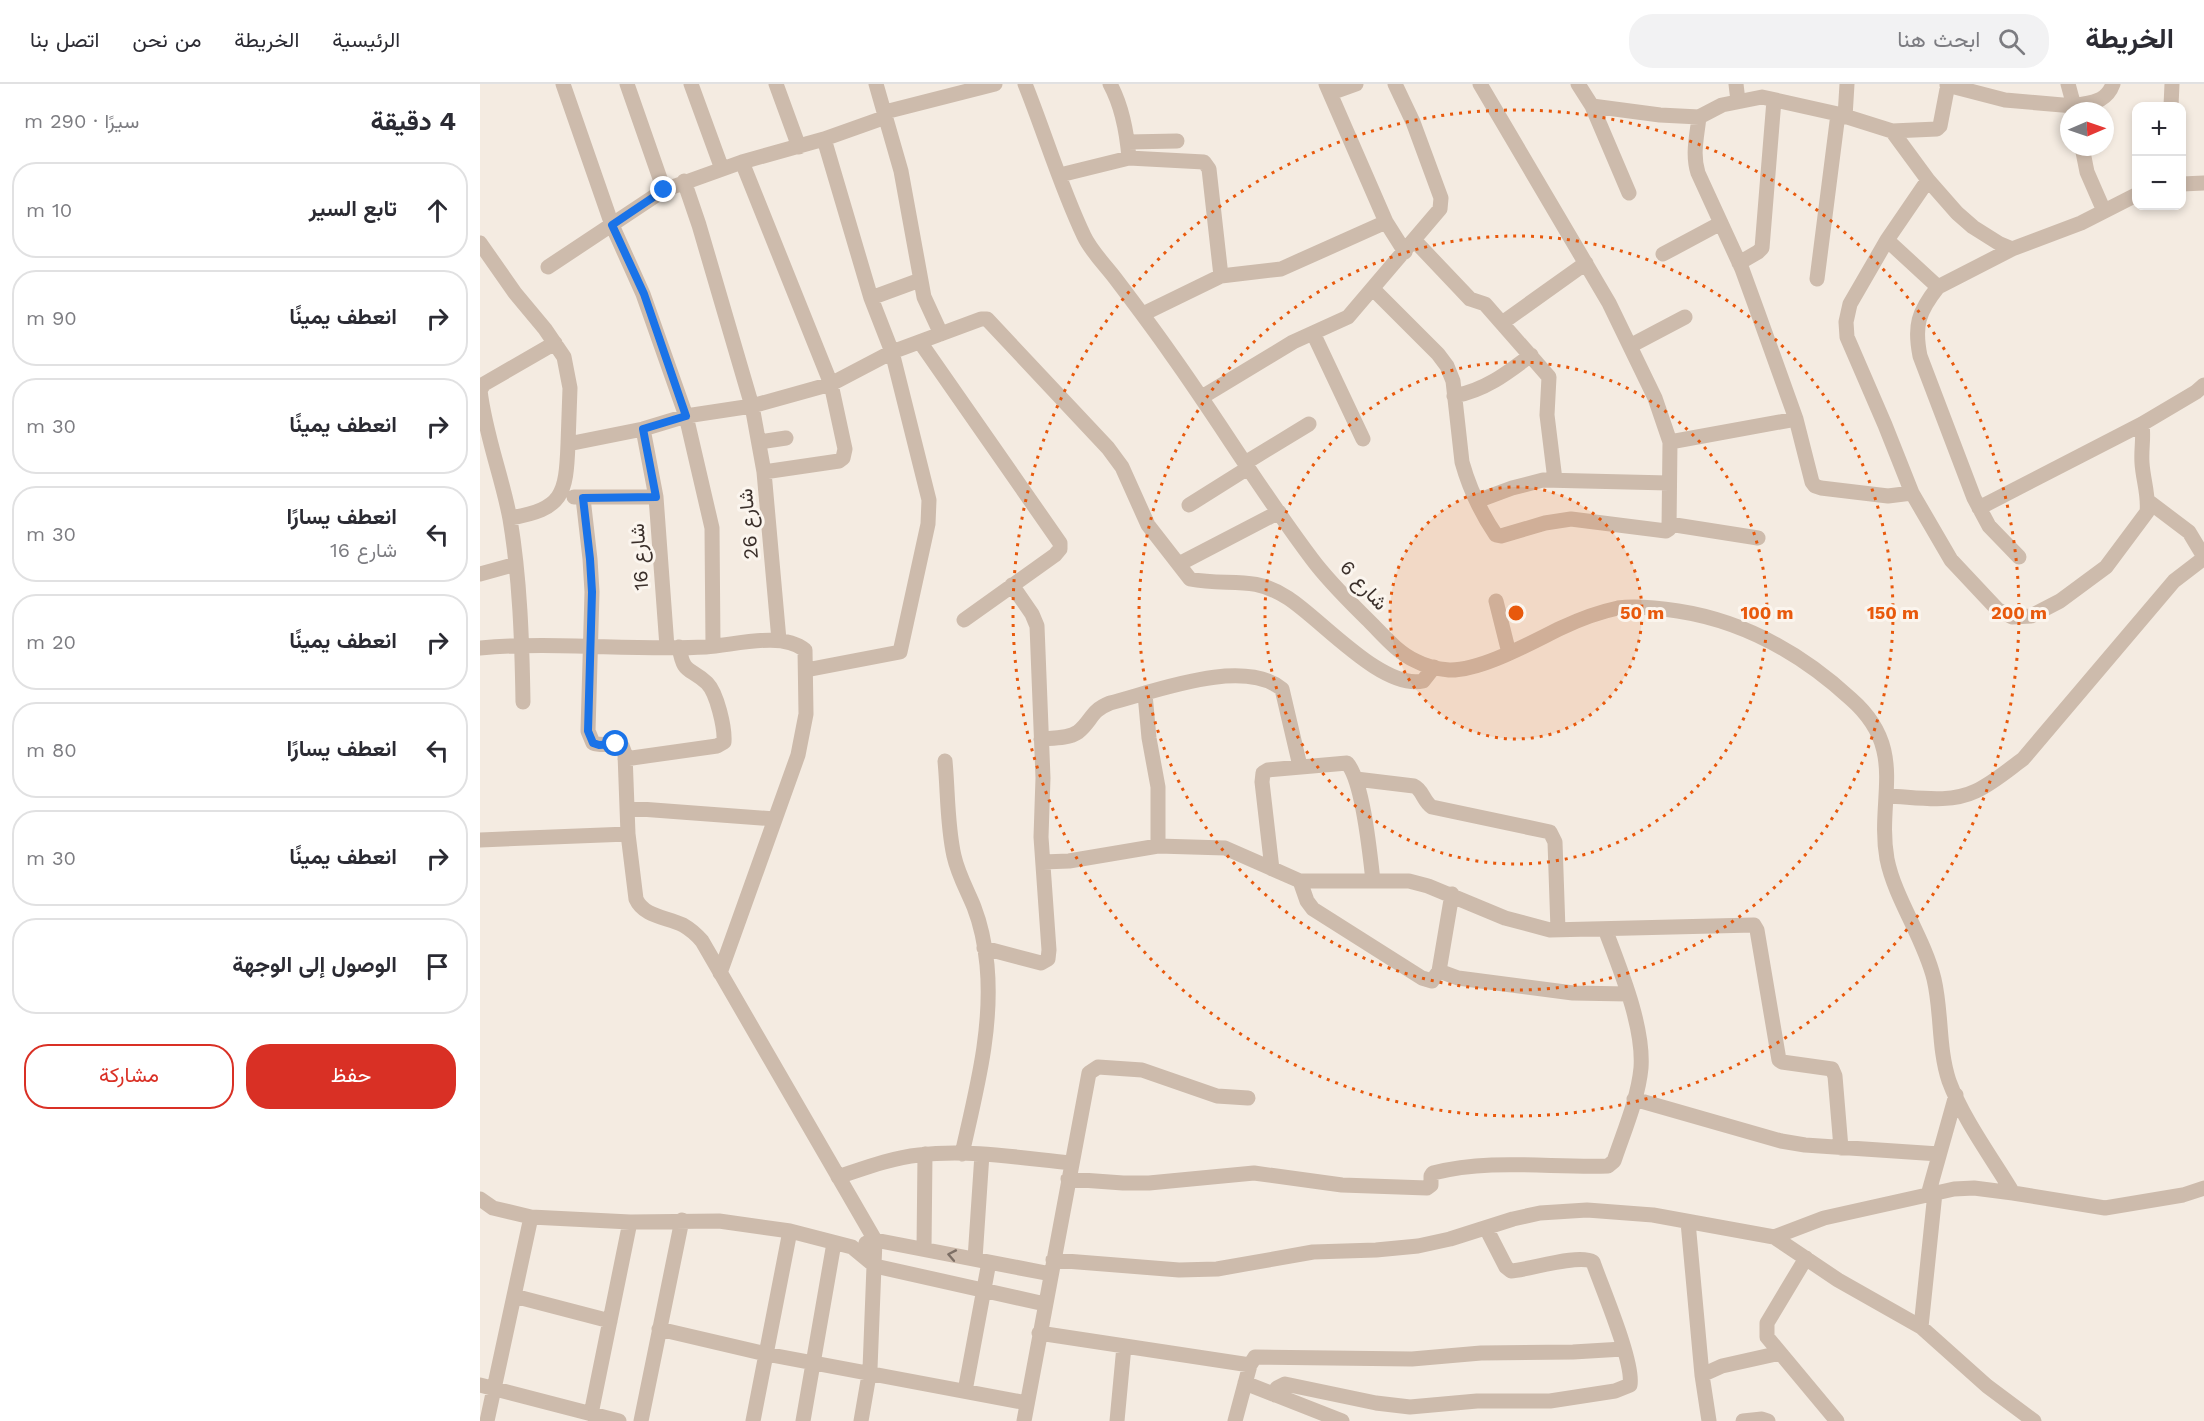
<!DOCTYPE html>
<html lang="ar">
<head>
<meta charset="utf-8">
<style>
  :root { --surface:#fff; --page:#f2f2f3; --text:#2b2b33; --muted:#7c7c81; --line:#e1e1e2; --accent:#d93025 }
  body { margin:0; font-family:"Work Sans",Vazirmatn,sans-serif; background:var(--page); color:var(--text); direction:rtl }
  .controls { position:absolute; right:18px; top:18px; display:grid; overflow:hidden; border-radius:12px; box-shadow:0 3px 9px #0003 }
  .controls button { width:54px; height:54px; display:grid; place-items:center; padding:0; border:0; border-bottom:2px solid var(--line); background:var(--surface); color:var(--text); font:30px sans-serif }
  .compass { position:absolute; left:1580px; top:18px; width:54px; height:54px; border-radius:50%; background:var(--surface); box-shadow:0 3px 9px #0003; rotate:88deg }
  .stop { position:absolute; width:18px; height:18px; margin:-14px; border:4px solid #1a73e8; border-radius:50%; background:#fff }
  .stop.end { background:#1a73e8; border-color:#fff; box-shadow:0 2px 6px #0008 }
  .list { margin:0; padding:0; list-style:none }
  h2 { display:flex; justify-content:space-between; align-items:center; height:78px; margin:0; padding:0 24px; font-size:26px }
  h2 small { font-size:20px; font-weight:400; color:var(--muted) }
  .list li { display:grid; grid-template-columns:39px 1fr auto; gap:18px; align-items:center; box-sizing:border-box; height:96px; margin:0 12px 12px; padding:0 12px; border:2px solid var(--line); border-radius:24px }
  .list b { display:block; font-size:22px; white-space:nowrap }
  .list p { margin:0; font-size:20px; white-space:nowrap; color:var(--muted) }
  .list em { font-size:20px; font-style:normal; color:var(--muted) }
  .actions { display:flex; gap:12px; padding:18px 24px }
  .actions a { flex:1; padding:14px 0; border:2px solid var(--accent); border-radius:24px; text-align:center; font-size:21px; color:var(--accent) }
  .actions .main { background:var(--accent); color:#fff }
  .icon { flex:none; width:33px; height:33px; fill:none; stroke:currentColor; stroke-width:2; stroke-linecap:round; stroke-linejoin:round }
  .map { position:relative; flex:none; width:1724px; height:1337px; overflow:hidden; direction:ltr }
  header { display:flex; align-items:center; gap:36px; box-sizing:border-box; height:84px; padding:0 30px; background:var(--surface); border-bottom:2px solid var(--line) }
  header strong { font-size:28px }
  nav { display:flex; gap:33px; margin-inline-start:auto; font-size:21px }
  .search { width:420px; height:54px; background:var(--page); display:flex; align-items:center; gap:15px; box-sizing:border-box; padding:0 21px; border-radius:24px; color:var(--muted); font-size:22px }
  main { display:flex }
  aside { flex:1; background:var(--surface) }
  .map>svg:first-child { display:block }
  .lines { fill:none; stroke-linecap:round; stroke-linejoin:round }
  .minor { stroke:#cdbbac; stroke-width:15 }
  .oneway { stroke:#7d6f65 }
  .route { stroke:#1a73e8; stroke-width:8 }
  .ring { fill:none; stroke:#e8590c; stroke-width:3; stroke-dasharray:3 6 }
  .labels { text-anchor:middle; stroke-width:6; stroke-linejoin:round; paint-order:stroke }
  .street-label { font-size:20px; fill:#3b302b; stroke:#fbf5ee }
  .centre { fill:#e8590c; stroke:#fbf5ee; stroke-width:3 }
  .ring-label { font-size:18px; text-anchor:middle; font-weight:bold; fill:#e8590c; stroke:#fbf5ee; stroke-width:6; stroke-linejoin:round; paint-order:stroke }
</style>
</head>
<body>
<header>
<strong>الخريطة</strong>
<div class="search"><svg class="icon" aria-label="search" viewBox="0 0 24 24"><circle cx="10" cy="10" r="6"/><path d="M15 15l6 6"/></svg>ابحث هنا</div>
<nav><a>الرئيسية</a><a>الخريطة</a><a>من نحن</a><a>اتصل بنا</a></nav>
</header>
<main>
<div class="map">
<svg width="1724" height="1337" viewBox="0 0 1724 1337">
  <rect width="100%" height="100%" fill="#f4ebe1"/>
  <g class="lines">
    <!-- minor -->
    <path class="minor" d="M83,0L132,141L163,210L206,332L232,444L233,562
      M147,0L184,106
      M211,0L242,85
      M296,0L319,63
      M396,0L421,87L444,213L461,250
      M545,0C565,50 581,104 604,152C611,167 625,181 635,194C654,219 673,244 691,270C739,337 782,409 832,475C849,498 870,518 890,538C904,552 918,569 936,577C945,582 959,585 969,586C1001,587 1052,558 1081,544C1098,536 1119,528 1138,524C1157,521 1179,524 1198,527C1263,537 1322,570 1371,615C1429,666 1396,714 1407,775C1415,815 1444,854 1454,895C1462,929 1458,964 1469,997C1483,1035 1512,1074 1533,1109
      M630,0C642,22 647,50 649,74
      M846,0L906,138L925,168
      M1098,0L1112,22L1149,109
      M1256,0L1258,17
      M1467,1L1525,16L1594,22L1588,0
      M851,9L876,0
      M1112,22L1180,31L1219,33L1242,21L1282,13L1358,30L1412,47L1448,96L1477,129L1493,143L1520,160L1532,165L1601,139L1656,111
      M1691,22L1692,0
      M1595,27L1594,22C1611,18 1626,19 1633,0
      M405,28L515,0
      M1219,33C1217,52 1212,70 1218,89L1262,185L1278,229L1316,335L1332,398L1335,402L1341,404L1408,412L1432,409
      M1365,33L1367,0
      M1412,47L1457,45L1460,42L1468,0
      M648,58L697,57
      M1602,63L1607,88L1624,127
      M262,78L351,300L365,365L363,374L359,377L284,388
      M580,91L649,74L724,78L729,85L741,192
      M1448,96L1407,156L1370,220L1366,238L1367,253L1405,341L1432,409L1471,476L1517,525L1532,533L1551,532L1580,517L1626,483L1667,428C1669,411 1663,396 1662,379C1661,365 1664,353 1662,340
      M204,97L219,141L272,322L284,388L299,556
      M1702,100L1724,99
      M934,156L990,215L1005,220L1069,293L1067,331L1075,396
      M1407,156L1458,203
      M0,159L35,209L65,245L84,273L90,304L88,360L163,345L206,332L272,322L351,300L412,268L501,235H507L628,364L642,383L668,441L710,495C748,503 771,490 808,514C842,536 902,606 943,597L954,583
      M1532,165L1458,203C1438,228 1434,242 1440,272L1494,414L1509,442L1539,473
      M1183,170L1241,139
      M1259,179L1278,168L1282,164L1294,16
      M68,183L184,106L262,78L344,55L406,33
      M1337,195L1358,30
      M893,205L958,270L967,282L973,297L982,378C989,403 1001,429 1016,451L1021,452L1065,439L1091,435L1186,447L1189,445L1190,358L1175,314L1129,219L1000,0
      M391,214L440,196
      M663,230L741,192L801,185L906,138
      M1022,239L1106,179
      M833,249L883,355
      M440,258L580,459V465L575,471L484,536
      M1150,262L1205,233
      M974,312C1005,306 1026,290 1051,271
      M722,313L813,258L868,233L960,125L961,114L933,38L915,0
      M163,345L176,413L187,563
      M280,358L306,354
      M1190,358L1316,335
      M765,379L829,340
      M94,413H176
      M103,414L110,475L112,508L108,647L113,659C123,663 133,658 142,662L145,670L148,750L156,815C164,833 187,833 203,841C210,845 216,850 222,857L395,1156L390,1285L381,1337
      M997,417L1032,404L1063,396L1189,399
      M1668,417L1709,448L1724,473
      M709,421L768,384
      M1499,424L1662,340L1716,308L1724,301
      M30,434C83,425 86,411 88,360
      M1189,440L1278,454
      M699,480L799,428
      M0,490L36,480
      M1016,517L1029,569
      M0,564C75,557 151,567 226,563C255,561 302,547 325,566L326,630L318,671L240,889
      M326,586L420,568L448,440L449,416L412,268L391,214L344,55
      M665,610L669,654L678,703V762
      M43,618C42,557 40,495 30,435C22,392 5,350 0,306L4,300L75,259
      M561,655C572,654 588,655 598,648C612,637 610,627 630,619C674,608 762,573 802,605L820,682
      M145,675L237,662L244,658C245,644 237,609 227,599C208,582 204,591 199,563
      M465,677C468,708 467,741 474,772C478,790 487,806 494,823C501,841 505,861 507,881C513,945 496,1007 482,1070
      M876,695L934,702C943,706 943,717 952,723L1070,748L1075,758L1078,846
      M1408,712C1436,713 1469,720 1496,707C1513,699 1528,686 1543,675L1694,497L1724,474
      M147,724L295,735
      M0,756L148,750
      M563,778L589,777L678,762L745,764L820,797H929L948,802L1025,834L1070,846L1274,841L1277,846L1299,976L1302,978L1352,985L1355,992L1361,1064
      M792,785L782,698L783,689L788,686L867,679C883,697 890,770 893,797
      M820,797L827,817L833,825L942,894L952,897L959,887
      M972,810L959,887L978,894L1093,909L1148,910
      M504,864L561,879L568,875L569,866L561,753L563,694L557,542L552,530L532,501
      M1154,1015L1301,1057L1325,1061L1459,1070
      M358,1093C385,1084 411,1074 439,1071C489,1065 541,1074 591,1079
      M588,1095L643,1099H669L774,1089L862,1101L947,1104L951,1101V1092L953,1089C1011,1074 1069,1084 1128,1082L1134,1077C1144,1047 1158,1015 1161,984C1164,942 1140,885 1125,845
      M1448,1111L1476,1011
      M0,1115L13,1124L51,1133L150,1138L239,1137L310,1147L372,1163L395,1182L565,1220
      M1208,1138L1222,1291L1229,1337
      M1294,1153L1344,1134L1474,1105L1494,1104L1533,1109L1625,1124L1703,1111L1724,1104
      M386,1159L395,1156L571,1190
      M444,1165L445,1070
      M1326,1174L1287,1239V1253L1357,1337
      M495,1175L502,1070
      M573,1176L699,1186L737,1185L833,1168L896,1166L938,1162L970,1155L1033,1135L1060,1129L1107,1126L1173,1131L1294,1153L1358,1196L1441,1243L1507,1302L1554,1337
      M34,1212L130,1237
      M1441,1243L1455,1109
      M179,1245L286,1270L547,1319
      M559,1249L770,1281
      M1222,1291L1242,1282L1300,1269
      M765,1299L862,1337
      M0,1301L139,1337
      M485,1307L509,1178
      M795,1311L797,1304L805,1300L896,1319L930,1323L997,1317H1070L1135,1307L1150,1301C1154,1278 1122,1204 1113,1178C1099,1169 1049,1186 1031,1187L1026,1183L1006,1144
      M111,1330L150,1138
      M7,1337L51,1133
      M161,1337L202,1136
      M273,1337L310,1147
      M323,1337L354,1159
      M544,1337L609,989L618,983L662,986L737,1012L768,1014
      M637,1337L644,1262
      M755,1337L770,1281L775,1273L932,1275L1001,1269L1093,1268L1143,1265
      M1263,1337L1282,1335L1288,1337"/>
  </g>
  <!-- one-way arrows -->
  <defs><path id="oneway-chevron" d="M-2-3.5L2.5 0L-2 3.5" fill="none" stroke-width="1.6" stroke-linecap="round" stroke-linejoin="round" transform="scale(1.5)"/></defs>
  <use class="oneway" href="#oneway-chevron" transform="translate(472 1171) rotate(-169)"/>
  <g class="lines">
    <!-- route -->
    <path class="route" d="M136,660L119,661L113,659L108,647L112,508L110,475L103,414L176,413L163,345L206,332L164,210L132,141L184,106"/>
  </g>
  <!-- distance rings -->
  <circle cx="1036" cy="529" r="126" fill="#e8590c" fill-opacity=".12"/>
  <g class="ring">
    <circle cx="1036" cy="529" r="126"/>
    <circle cx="1036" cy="529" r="251"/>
    <circle cx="1036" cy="529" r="377"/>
    <circle cx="1036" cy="529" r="503"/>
  </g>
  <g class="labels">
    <!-- street labels -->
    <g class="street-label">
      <text transform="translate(268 440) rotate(-95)" y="7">شارع 26</text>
      <text transform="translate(159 473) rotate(-94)" y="7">شارع 16</text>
      <text transform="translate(884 501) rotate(47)" y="7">شارع 6</text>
    </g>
  </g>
  <circle cx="1036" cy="529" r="9" class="centre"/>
  <g class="ring-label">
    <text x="1162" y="535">50 m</text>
    <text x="1287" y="535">100 m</text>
    <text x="1413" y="535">150 m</text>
    <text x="1539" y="535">200 m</text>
  </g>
</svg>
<div class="controls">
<button>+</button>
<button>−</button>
</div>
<svg class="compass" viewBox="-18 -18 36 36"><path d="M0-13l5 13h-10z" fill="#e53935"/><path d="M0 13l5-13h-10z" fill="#7c7c81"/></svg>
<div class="stop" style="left:136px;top:660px"></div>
<div class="stop end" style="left:184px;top:106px"></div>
</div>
<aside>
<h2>4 دقيقة<small>سيرًا · 290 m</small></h2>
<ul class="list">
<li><svg class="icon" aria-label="ahead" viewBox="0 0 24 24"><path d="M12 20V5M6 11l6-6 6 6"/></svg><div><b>تابع السير</b></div><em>10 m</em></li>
<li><svg class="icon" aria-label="right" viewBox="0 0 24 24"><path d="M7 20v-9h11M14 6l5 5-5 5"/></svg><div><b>انعطف يمينًا</b></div><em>90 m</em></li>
<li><svg class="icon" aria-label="right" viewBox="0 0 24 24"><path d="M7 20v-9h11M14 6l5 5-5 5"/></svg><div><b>انعطف يمينًا</b></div><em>30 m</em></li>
<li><svg class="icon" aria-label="left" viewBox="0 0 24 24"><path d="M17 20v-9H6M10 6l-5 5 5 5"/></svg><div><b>انعطف يسارًا</b><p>شارع 16</p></div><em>30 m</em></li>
<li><svg class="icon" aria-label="right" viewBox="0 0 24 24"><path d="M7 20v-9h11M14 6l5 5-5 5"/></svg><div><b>انعطف يمينًا</b></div><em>20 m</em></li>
<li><svg class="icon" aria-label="left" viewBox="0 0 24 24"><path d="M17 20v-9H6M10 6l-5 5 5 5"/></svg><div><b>انعطف يسارًا</b></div><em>80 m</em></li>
<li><svg class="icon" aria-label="right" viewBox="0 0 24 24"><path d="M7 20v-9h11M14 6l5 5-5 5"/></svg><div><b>انعطف يمينًا</b></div><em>30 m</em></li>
<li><svg class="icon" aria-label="arrive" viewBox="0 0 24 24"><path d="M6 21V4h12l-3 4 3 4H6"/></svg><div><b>الوصول إلى الوجهة</b></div></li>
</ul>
<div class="actions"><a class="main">حفظ</a><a>مشاركة</a></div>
</aside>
</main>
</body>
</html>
